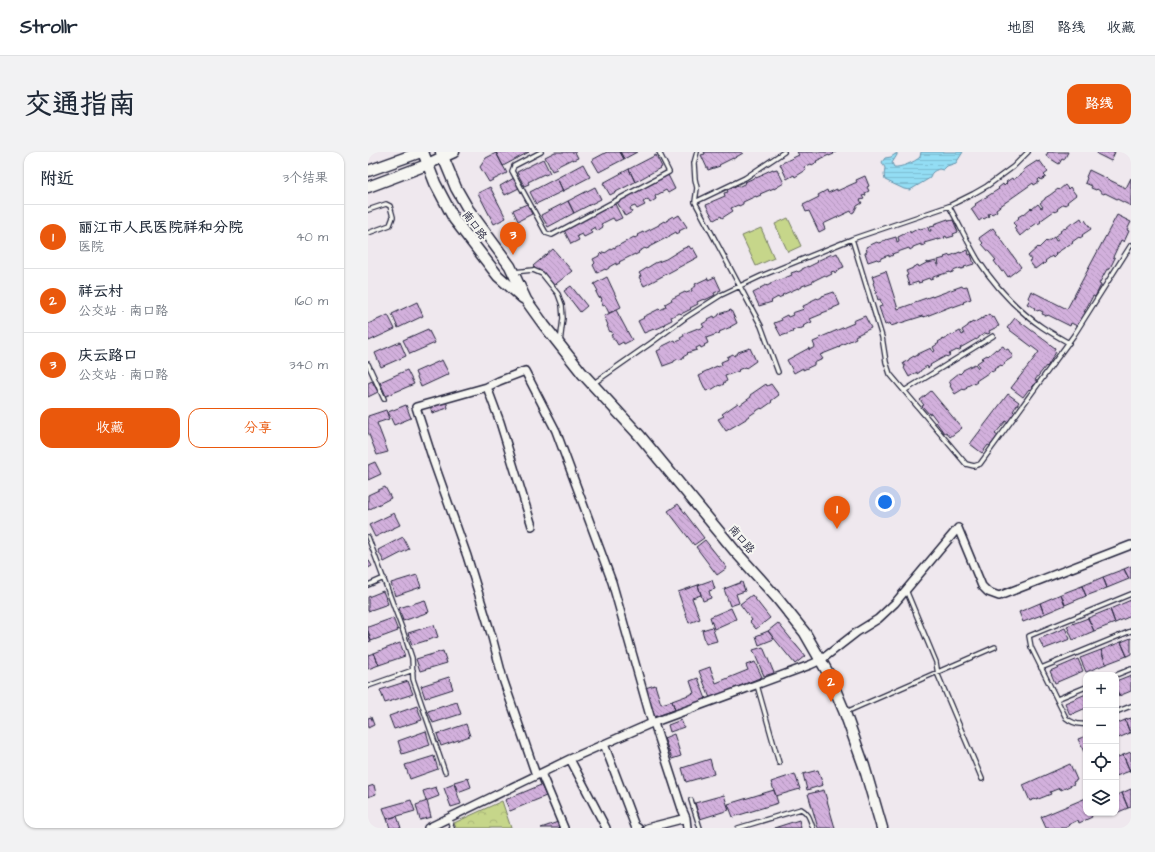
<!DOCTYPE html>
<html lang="zh">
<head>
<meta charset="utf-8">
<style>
  :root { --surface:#fff; --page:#f2f2f3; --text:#1f2937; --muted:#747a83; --line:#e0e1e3; --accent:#ea580c }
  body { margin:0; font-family:"Architects Daughter","LXGW WenKai TC",sans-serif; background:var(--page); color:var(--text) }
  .controls { position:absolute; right:12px; bottom:12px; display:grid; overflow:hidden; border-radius:8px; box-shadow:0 1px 3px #0004 }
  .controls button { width:36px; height:36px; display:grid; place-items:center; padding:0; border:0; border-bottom:1px solid var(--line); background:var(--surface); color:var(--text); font:20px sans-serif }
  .you { position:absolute; left:517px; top:350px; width:14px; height:14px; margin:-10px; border:3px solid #fff; border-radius:50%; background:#1a73e8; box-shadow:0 0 0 6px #1a73e833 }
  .badge { display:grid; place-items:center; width:26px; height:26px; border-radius:50%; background:var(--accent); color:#fff; font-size:13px; font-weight:700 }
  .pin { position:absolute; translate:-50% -33px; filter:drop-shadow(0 1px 2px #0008) }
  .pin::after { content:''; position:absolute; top:21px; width:14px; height:12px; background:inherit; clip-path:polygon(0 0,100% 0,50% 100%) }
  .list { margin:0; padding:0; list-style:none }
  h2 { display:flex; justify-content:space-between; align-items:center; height:52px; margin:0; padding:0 16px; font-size:17px }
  h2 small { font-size:13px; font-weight:400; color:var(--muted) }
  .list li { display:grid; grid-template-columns:26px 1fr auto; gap:12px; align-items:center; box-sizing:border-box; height:64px; padding:0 16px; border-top:1px solid var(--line) }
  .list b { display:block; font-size:15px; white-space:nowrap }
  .list p { margin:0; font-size:13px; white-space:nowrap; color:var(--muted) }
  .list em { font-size:13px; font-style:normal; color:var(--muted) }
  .actions { display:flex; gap:8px; padding:12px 16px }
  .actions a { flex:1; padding:9px 0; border:1px solid var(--accent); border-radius:12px; text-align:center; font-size:14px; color:var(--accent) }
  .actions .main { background:var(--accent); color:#fff }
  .icon { flex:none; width:22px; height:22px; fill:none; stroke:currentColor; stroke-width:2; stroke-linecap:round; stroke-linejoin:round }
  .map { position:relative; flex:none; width:763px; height:676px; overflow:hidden; border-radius:12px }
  header { display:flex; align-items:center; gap:24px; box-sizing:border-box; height:56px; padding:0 20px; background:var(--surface); border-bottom:1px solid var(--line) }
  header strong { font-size:19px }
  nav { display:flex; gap:22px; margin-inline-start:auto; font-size:14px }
  .intro { display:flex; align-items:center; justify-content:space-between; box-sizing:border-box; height:96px; padding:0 24px }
  h1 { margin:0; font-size:28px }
  .button { padding:10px 18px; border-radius:12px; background:var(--accent); color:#fff; font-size:14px; font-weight:700 }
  main { display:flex; gap:24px; padding:0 24px }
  aside { flex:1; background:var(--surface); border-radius:12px; box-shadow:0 1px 3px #0004 }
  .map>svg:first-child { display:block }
  .park { fill:url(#park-crowns); stroke:#747c62 }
  .pitch { fill:#c6d68a; stroke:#747c62 }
  .water { fill:url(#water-rules); stroke:#6692aa }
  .building { fill:url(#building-back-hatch); stroke:#22223b }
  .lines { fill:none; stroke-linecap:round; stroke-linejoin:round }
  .lane-casing { stroke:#22223b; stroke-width:6 }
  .street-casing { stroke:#22223b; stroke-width:10 }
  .secondary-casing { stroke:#22223b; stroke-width:13 }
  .lane { stroke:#f6f6f2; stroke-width:3.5 }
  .street { stroke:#f6f6f2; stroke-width:7 }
  .secondary { stroke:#f6f6f2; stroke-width:10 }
  .labels { text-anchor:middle; stroke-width:4; stroke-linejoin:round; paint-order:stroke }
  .street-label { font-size:11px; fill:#22223b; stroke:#f6f6f2 }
</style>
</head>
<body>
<header>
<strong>Strollr</strong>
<nav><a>地图</a><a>路线</a><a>收藏</a></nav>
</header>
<div class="intro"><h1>交通指南</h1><a class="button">路线</a></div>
<main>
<aside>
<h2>附近<small>3个结果</small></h2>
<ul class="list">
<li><span class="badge">1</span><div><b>丽江市人民医院祥和分院</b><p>医院</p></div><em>40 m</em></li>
<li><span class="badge">2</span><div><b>祥云村</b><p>公交站 · 南口路</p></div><em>160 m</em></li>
<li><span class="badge">3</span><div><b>庆云路口</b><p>公交站 · 南口路</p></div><em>340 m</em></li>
</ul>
<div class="actions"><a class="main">收藏</a><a>分享</a></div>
</aside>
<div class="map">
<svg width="763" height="676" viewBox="0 0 763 676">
  <defs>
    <pattern id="park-crowns" width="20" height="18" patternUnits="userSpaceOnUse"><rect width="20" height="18" fill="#c6d68a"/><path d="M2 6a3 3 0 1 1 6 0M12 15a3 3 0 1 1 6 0" fill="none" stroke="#aab778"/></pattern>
    <pattern id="water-rules" width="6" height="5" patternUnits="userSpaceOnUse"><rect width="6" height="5" fill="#93ddf4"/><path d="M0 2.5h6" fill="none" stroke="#7ebdd2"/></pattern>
    <pattern id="building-back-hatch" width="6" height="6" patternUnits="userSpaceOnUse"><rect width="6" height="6" fill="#d2b0dc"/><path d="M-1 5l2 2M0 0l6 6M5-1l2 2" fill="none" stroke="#b497be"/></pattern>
  </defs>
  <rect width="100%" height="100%" fill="#efe8ee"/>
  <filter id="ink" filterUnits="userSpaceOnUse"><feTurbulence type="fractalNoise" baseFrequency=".025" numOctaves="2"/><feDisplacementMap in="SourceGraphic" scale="8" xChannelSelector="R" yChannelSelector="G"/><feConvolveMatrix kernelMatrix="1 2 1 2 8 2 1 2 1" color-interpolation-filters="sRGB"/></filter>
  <g filter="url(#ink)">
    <!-- park -->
    <path class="park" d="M134,649L143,676H88L86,671Z"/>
    <!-- pitch -->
    <path class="pitch" d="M420,66L433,94L420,100L407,72Z
      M393,76L406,106L388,114L374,84Z"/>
    <!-- water -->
    <path class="water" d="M553,0H595L588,11L579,14L575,18L571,17C566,19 563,20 562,26L542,38L536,37L517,28L516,23L517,16L514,10L517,6L523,5L529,1V3L524,11L526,15C532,16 547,10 552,5Z"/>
    <!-- building -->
    <path class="building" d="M128,0H161L135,14Z
      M187,0H207L210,6L205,8L204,7L188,15L189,17L184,19L177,5Z
      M239,0H252L256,7L231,20L224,8Z
      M252,0H269L256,7Z
      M336,0H374L375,1L365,7V6L351,13L352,14L340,18L333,3L337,2Z
      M429,0H468L465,1L466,2L461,4V3L448,9L449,10L444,13L443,12L436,15L438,18L427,25L426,23L419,27L412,12L431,3Z
      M680,0H700L696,8L694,7L691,12L678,4Z
      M730,0H747L743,9L729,2Z
      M128,1L139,21L121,30L112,15L118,6Z
      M288,3L294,15L267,30L261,17Z
      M175,7L182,21L177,23L176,22L160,30L161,32L156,34L149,20Z
      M669,9V10L672,9L680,20L676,23L678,25L673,28L672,26L670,28L671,30L666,33L665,31L628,57L629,59L624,62L623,61L620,62L621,64L616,67L615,66L611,69L603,57L608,53L607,52L631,37L630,36L635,32L636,34L639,31L638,30L644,26L645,28L656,20L655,18Z
      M215,12L222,25L195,39L189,26Z
      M261,17L267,30L242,43L235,31Z
      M405,17V18L409,17L416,31L406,37V36L392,42L393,43L388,45V44L375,50V52L371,54L370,53L363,56L365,59L354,66L353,64L346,68L338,53L343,51V50L357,44L356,41L360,40L359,38L370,33V35L378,31L377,30L388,25V26L395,23L394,22Z
      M721,18L758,36L763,26V54L737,41L736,42L732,40V39L729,37L728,38L723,36L724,34L717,31L719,26L718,25Z
      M300,23L307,37L300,41L298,38L287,44L288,47L282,51L280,47L275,50L277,53L269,57L267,54L262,56L264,60L257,64L249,50Z
      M497,24L501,34L499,35L501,39L497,41L498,43L494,44L496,47L492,48L494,51L489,54L486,60L484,61L483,59L455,72L457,77L451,80L441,59L438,60L435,53L451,45L450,43L459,38L460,41L469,37V39L489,30L488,28Z
      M146,26L151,36L137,43L132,34Z
      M189,26L195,39L168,52L162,40Z
      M697,33L700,37L702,35L708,43L699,50L700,51L697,53L696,52L689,57L690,58L687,60L686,59L672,69L673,70L670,72L669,71L662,76L663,77L660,79L659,78L652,84L646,76L648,74L645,71L651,66L650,65L655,62V63L663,56L664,57L670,52L673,56L675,55L672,51L677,47V46L682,43L690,37L691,38Z
      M122,35L138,66L126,72L110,41Z
      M227,35L233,47L206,61L200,49Z
      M200,49L206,61L180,75L173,63Z
      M159,52L164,62L150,69L145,58Z
      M247,52L254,66L247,69L245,66L233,72L235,75L229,79L227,75L222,78L224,81L216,85L214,82L209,84L211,88L203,92L196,78Z
      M311,63L319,75L311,79L312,80L309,82L308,80L301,84V85L298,87V86L281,95V96L278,97L277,96L270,100L271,101L267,103V102L251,110L252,111L248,113V111L241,115V116L238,118L237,117L229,121L225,113L227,111L225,107L231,104V103L236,100L237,101L246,95V96L266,85L267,86L270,84L269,83L275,80V81L291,73V72L296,69L297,70L300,68V67L305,64L306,66Z
      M749,63L763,70L759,78L761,79L756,90L753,88L745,105L747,106L741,118L739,117L731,132L733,133L727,145L725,144L716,160H718L709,174L703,171L702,174L680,163L679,164L674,162L675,160L671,158L670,159L666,157L667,156L659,152L662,147L660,146L663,139L699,157Z
      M713,66L715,70L717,68L723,77L714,83L715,84L712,86L711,85L704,90L705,91L702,93V92L687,102L688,103L685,106L684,104L677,109L678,110L675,113V111L667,117L661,109L663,108L660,104L670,95L671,96L678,89L679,90L686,85L688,89L690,88L687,84L693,80L692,79L697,76V77L705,70L706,71Z
      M580,67L581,69L585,68L590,80L585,82L586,84L579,86L578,84L576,85L577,86L570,88V87L556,91L557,93L553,94V92L545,95V96L542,98L541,96L524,102L525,103L521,105V103L513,106V107L510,108L509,107L500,110L497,101L499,100L498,95L509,90L510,91L514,90V89L528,85L529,90L531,89L530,85L536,82V81L542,79V81L551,76L552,77L560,75L561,79H563L562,75L567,74L566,72Z
      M625,76L653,115L640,125L636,119L634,120L626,109L628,108L614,92L615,91L611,86Z
      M321,94L323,97L325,96L330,105L276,134L271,125L273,124L271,121L287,111L298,107L314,97Z
      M185,97L204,119L183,136L165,114Z
      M600,98L601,103L603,102L606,112L596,115L597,116L593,117V116L585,119V120L582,121V120L565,125V127L562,128L561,126L553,129L554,130L550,131V130L541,133L538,124L540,123L538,119L545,116V115L550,113L551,115L560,110V111L568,109L570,113H571L570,108L577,106L576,105L582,103V104L592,100V101Z
      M469,101L476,115L471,117L472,118L467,121L466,119L463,120L464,122L458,125L457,123L445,129V130L434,134V135L430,137V136L414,143L415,144L410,146V145L403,149L404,150L391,154L385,141L393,137L392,136L398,133L399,134L403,132V131L409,128V129L424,123L423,121L429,119L430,120L434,118V117L440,114V115L450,110L449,109L464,102L465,103Z
      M518,119L530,157L547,151V150L564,144V145L594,134V135L599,134L603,147L595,150L596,151L585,155L584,154L556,165L555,164L523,174L522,171L517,173L511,155L514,154L512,147L510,148L508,141L510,140L509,139H508L505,131L506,130L504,124Z
      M239,125L253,155L241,161L237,153L235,154L233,149L234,148L233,145L231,146L228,140L230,139L226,132Z
      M347,125L353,138L346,141L347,143L337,148L336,147L329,150L330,152L322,156L323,157L313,162L312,161L303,165L304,168L296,172L297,173L286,178V177L276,181L270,169L276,166L275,165L291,157L292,158L298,155L297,152L304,148L303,147L317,140L318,141L324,139L323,137L328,134L327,132L340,126V128Z
      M203,134L219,154L212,160L196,139Z
      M466,140L472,153L465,156V157L454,161V162L442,167L444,170L435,174L436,175L432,177L431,176L424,179L425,180L413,184L406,171L414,168L413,166L419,163L420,165L425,163L424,161L436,157L435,154L444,150L443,149L449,146L450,147L454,145V144Z
      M49,150L55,164L30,176L24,162Z
      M248,158L264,188L256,192L255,190L250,193L247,188H246L243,183L245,182L243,179L242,180L239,174L240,173L236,164Z
      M363,158L369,171L362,175H363L351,180L352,181L338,186L340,191L336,193L337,194L333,196L332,194L328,196L329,198L319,201L320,202L315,205V206L311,208L310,207L306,209V210L295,214L289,199L293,197V195L307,188L308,190L313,188L312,186L316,184L315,182L330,176L331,177L336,175L334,172L341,168L340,167L346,164L347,166L351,163V162Z
      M621,162L624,166L626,165L631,174L621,179L622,181L619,182L618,181L611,185V186L608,188V187L592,196L593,197L590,199L589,198L581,202L582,203L579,205L578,204L562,213L563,214L560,216L559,214L552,219V220L549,222V220L541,225L536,216L537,215L535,211L541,208V207L546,204V205L550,203V202L563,196L565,200L567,199L565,195L571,191L570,190L575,187L576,188L584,182L585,183L592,179L594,183L596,182L594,178L600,174V173L605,170V171L614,166V167Z
      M20,163L27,177L1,189L0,186V172Z
      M497,164L503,176L487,184L488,186L471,194L472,195L452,203L455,207L446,211V213L435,218V216L426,221L419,208L441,196V198L447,195L445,190L452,187L451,186L486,171L485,169Z
      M647,166L687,196L686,198L688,200L679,215L678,214L667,228L669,229L662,238L661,237L655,245L643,236L671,200L639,176Z
      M60,177L67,191L42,202L35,188Z
      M32,190L38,204L13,215L7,201Z
      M635,194L638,198L640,197L645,205L636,211L637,212L634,214L633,213L626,217L627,218L624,220L623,219L608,229L609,230L606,232L605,231L598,235L599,236L596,238L595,237L587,242L582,234L583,233L581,229L591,221L592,222L595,219V218L607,212L610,216L611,215L609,211L615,207L614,206L619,203L620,204L628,197V198Z
      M382,196L388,209L378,216L377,215L370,218L371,219L357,224L359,229L355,231L356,232L352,234L351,233L343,238V237L338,239L331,224L335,222L334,221L349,214L350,215L354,213L353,210L360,207L359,205L365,202L366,204L370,201V200Z
      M74,208L81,222L53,235L47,220Z
      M39,218L46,232L18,244L12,230Z
      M4,229L10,240L0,245V231Z
      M398,232L399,234L403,232L411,243L403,249L404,250L394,257L393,256L378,266V267L358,279L350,267L356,264L354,262L370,251L372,253L383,245L382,243Z
      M563,239L594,276L582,285L578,280L576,281L568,270L569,269L563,261L561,262L554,254L556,253L552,248Z
      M640,242L651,250L645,259L647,261L640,270L638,269L627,282L630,284L622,294L620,293L614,301L602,292Z
      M78,248L80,256L64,261L62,253Z
      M38,253L43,266L26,273L20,260Z
      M18,258L21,267L9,271L20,300L9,303L0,280V264Z
      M7,310L13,322L0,328V313Z
      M17,335L23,346L0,358V343Z
      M310,352L336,386L326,393L300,359Z
      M26,361L32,373L7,385L1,373Z
      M35,385L41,397L16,410L10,398Z
      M337,388L359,416L349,423L328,395Z
      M0,407L4,414L0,416Z
      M763,414V426L761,427L756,417Z
      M756,417L761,427L739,436L735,425Z
      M49,423L53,435L27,444L23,431Z
      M735,425L739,436L718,444L714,434Z
      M344,428L347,437L341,439L343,446L335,449L330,433Z
      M374,430L377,439L368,442L371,451L362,454L356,437Z
      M330,433L333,443L324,446L332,467L321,471L310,440Z
      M714,434L718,444L697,453L693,442Z
      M15,439L20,452L0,459V445Z
      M693,442L697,453L676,462L672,451Z
      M384,443L402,466L388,477L382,470L384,468L372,452Z
      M57,448L61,460L35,469L31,456Z
      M763,448V464L747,471L742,457Z
      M672,451L676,462L655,470L651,460Z
      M363,456L368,467L346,477L342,465Z
      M742,457L747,471L726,479L720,466Z
      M25,466L30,479L3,489L0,479V475Z
      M720,466L726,479L705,488L699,474Z
      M410,471L437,504L427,512L400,479Z
      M66,473L70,485L44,493L40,481Z
      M344,475L349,489L338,492L334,478Z
      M697,476L702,487L676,497L671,487Z
      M0,479L3,489L0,490Z
      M400,479L406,487L391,493L388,484Z
      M763,486V502L759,504L753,490Z
      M753,490L759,504L738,512L733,498Z
      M32,491L37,504L11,513L6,501Z
      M395,495L406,521L396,524L385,498Z
      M733,498L738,512L718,520L712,506Z
      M75,499L79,511L52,519L48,507Z
      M6,501L11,513L0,517V503Z
      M710,507L715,519L687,531L682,519Z
      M387,510L394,525L342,546L331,519L342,515L348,531L380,518L378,513Z
      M763,523V539L751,544L748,536V529Z
      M81,525L85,537L57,546L53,534Z
      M330,526L338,547L307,558L304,549L326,541L322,529Z
      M40,529L45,542L17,551L12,538Z
      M287,533L293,552L304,549L307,558L286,565L277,536Z
      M748,536L751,544L748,545Z
      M718,542V556L702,563L697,551Z
      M89,550L93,562L65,571L60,559Z
      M49,554L54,568L26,577L21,564Z
      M3,565L6,573L0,576V566Z
      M763,566V581H762L757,568Z
      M313,568L316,575L302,580L300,573Z
      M757,568L762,581L748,587V572Z
      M98,572L102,584L73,594L69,582Z
      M58,579L62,593L34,602L30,589Z
      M306,582L313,604L304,607L296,586Z
      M718,584V599L716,600L710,587Z
      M763,600V618L762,619L755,603Z
      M755,603L762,619L748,624V606Z
      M66,604L70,617L42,627L37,613Z
      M342,607L346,622L318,630L314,616Z
      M702,612L709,628L705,630L706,632L693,638L692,636L682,640L683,642L668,648L667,647L662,649L655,633Z
      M450,618L455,633L439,638L435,622Z
      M427,622L432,637L408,644L403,630Z
      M100,626L103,635L90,640L86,630Z
      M86,632L93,652L83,655L76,636Z
      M6,633L8,642L0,645V635Z
      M173,633L178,644L142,659L137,648Z
      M68,635L71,644L58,649L55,639Z
      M763,637V655L760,656L754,641Z
      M406,638L410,651L365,665L360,652Z
      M456,638L467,676H450L440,642Z
      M754,641L760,656L748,661V643Z
      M356,643L361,658L332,667L327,651Z
      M718,646V661H727L723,663L724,665L711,671L710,668L700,673L701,674L697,676H678L673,665Z
      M43,648L47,659L19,667L15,656Z
      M59,649L63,665L52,668L48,653Z
      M29,664L33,676H22L19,667Z
      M431,668L433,676H406Z
      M190,670L192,676H173Z"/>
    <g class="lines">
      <defs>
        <path id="lane" d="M173,0L146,14L144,19L178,81L184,83L301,20L291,0
          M329,0L326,11L327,27L329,36L327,50L393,174L410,220
          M327,50L377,26L416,0
          M581,54C591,72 600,91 610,108C627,134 649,158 674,175C683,181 692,186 701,191
          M0,58L18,52L22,54L25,65L22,73L0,81
          M484,87L514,185L518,210L522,222L598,312L606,314L612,312L706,183L763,93
          M146,120L165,118L174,122L190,142L194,153L195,166L192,191
          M0,212L16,247
          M226,231L283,191L317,166L353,143L393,124L484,87L581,54L605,42L619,34L645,15L660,0
          M536,239L625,184
          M0,385L35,479L44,506L45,527L77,620
          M0,433L16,426
          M538,438L568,510L570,523L614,627
          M673,516L763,479
          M748,523L763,517
          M389,533L411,611
          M0,534L45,518
          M689,547L718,535
          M478,560L627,495
          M748,560L763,554
          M718,572C710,573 704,571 698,566L663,495L661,484L763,442
          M323,648L332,676
          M81,666L84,676
          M370,676L433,657C441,661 442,668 445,676"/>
        <path id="street" d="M119,235L132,270L164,374
          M286,571L314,657L318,666L319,676
          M236,592L267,674L270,676
          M202,607L238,676
          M173,621L196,676
          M168,623L135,527L124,485L99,404L65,308L48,255L119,235L131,229L157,219L188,279L244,430L284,571
          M60,676L202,607L284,571L442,513L453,508L489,480L510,467L527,451L590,376L614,434L620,440L631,444L763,393
          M279,676L318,666"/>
        <path id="secondary" d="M55,0L67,31L86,67L130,124L155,146
          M73,0L88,36L100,57L142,114L158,148L176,173L214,221L272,284L367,399L409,446L437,481L460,521L477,561L496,614L514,676
          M0,19L53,0
          M0,35L53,15L86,0"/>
      </defs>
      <!-- lane casing -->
      <use href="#lane" class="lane-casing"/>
      <!-- street casing -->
      <use href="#street" class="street-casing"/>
      <!-- secondary casing -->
      <use href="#secondary" class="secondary-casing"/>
      <!-- lane -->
      <use href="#lane" class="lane"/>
      <!-- street -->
      <use href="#street" class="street"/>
      <!-- secondary -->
      <use href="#secondary" class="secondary"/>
    </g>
  </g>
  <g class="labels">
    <!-- street labels -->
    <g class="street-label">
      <text transform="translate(107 73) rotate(53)" y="4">南口路</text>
      <text transform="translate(374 387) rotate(49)" y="4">南口路</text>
    </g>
  </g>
</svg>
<div class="controls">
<button>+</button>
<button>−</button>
<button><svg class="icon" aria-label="locate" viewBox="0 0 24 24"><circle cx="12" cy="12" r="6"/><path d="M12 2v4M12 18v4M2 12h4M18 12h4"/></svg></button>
<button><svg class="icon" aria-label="layers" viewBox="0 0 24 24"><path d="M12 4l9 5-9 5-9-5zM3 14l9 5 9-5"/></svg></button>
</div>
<div class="you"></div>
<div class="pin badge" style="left:469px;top:377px">1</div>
<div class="pin badge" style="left:463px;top:550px">2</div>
<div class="pin badge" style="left:145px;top:103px">3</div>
</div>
</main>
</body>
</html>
